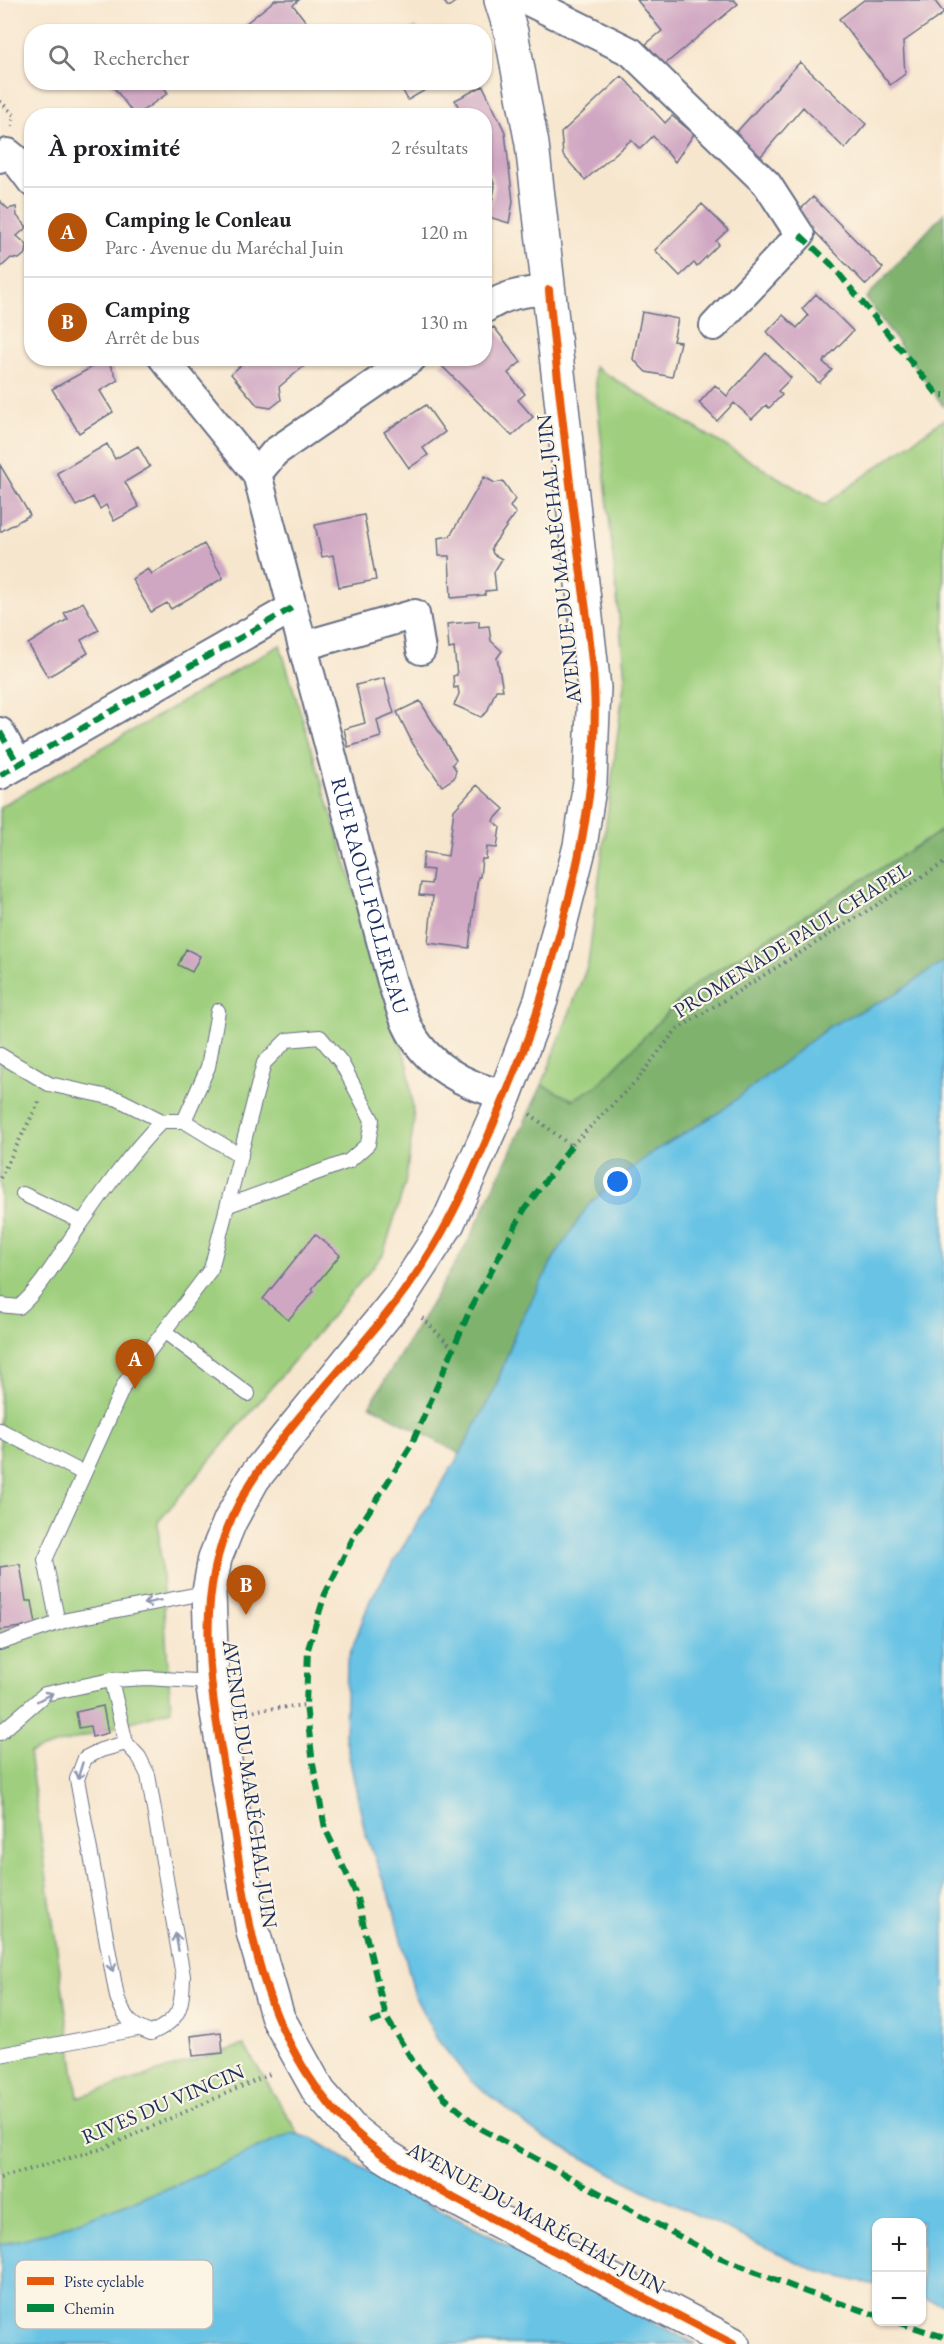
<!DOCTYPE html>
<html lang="fr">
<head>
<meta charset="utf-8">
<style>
  :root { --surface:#fff; --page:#f2f2f2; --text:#202124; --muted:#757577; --line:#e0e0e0; --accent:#b45309 }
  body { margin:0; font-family:"EB Garamond",serif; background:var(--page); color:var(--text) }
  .controls { position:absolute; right:18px; bottom:18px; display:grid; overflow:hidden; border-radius:12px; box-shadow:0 2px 4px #0004 }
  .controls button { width:54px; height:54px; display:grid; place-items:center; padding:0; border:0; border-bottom:2px solid var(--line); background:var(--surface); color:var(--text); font:30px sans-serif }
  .you { position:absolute; left:618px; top:1182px; width:21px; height:21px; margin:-15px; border:4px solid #fff; border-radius:50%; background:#1a73e8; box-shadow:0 0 0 9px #1a73e833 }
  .badge { display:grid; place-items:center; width:39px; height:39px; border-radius:50%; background:var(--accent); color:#fff; font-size:20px; font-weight:700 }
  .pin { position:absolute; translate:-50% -50px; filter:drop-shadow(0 2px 3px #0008) }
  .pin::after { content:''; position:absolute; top:32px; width:21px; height:18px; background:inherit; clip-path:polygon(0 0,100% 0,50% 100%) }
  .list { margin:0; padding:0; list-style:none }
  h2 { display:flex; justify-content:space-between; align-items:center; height:78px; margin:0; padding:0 24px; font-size:26px }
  h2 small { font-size:20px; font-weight:400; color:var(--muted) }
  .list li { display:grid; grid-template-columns:39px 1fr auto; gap:18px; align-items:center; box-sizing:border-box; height:90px; padding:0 24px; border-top:2px solid var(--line) }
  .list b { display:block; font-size:22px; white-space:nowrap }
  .list p { margin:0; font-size:20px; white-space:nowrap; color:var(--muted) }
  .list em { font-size:20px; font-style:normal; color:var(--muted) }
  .icon { flex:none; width:33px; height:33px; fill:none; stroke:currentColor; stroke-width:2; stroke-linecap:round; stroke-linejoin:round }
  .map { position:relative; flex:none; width:944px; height:2344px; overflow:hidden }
  .search { position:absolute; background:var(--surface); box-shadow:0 2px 4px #0004; left:24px; top:24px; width:468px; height:66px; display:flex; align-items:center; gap:15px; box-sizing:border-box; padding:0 21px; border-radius:24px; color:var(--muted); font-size:22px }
  .panel { position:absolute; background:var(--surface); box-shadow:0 2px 4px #0004; left:24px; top:108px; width:468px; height:258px; border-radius:24px }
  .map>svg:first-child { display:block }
  .green { fill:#9fcf7e; stroke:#5d7f6e; stroke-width:1.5 }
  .forest { fill:#7fb26d; stroke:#4d7066; stroke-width:1.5 }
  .water { fill:#68c3e5; stroke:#4279a2; stroke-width:1.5 }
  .building { fill:#d0a7c3 }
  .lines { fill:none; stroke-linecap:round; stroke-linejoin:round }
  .lane-casing { stroke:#686f85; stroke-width:16 }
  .street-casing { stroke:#686f85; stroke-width:32 }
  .secondary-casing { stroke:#686f85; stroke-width:36 }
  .path { stroke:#686f85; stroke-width:4; stroke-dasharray:1.5 4.5; stroke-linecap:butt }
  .lane { stroke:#fff; stroke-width:14 }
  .street { stroke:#fff; stroke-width:28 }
  .secondary { stroke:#fff; stroke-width:33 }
  .quiet { stroke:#00873e; stroke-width:6; stroke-dasharray:12 6; stroke-linecap:butt }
  .cycleway-casing { stroke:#fcf5e5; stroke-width:11 }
  .cycleway { stroke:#e8590c; stroke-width:8 }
  .oneway { stroke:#8d97ae }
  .labels { text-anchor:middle; stroke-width:4.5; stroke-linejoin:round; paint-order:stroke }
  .street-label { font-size:21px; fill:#1b2f5e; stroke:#fcf5e5 }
  .key { fill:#fcf5e5; stroke:#b8babc; stroke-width:1.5 }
  .key-label { font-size:16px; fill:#1b2f5e }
</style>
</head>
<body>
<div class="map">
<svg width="944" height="2344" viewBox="0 0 944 2344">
  <rect width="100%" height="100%" fill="#fcf5e5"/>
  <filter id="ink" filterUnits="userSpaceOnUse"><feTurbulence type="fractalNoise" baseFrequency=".0167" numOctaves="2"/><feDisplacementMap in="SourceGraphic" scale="12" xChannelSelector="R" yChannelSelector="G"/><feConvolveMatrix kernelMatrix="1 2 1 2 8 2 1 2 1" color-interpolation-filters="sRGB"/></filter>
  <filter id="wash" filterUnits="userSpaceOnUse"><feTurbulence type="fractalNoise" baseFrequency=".008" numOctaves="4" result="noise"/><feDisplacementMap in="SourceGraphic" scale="24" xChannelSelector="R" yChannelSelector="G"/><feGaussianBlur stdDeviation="1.35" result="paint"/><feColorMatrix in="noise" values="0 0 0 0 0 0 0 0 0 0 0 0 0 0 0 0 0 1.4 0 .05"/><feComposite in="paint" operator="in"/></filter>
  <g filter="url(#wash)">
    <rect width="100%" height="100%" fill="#f7e6ce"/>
    <!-- green -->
    <path class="green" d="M594,367L824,505L944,419V829L696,983L598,1085L573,1100L542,1085L588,964L625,677Z
      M280,645L408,1066L414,1121L405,1184L383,1255L158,1522L171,1710L29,1753L78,2097L244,2045L299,2135L313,2139L362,2169L695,2344H0V807Z"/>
    <!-- forest -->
    <path class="forest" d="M944,213V407L866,298Z
      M944,829V961L720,1112L648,1155L517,1328L495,1389L460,1454L370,1405L467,1244L542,1085L573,1100L598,1085L696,983Z"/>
    <!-- water -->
    <path class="water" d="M944,961V2304L922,2298V2222H876V2286L817,2271L641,2189L538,2134L470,2080L437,2039L415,1997L393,1906L365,1832L345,1737L347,1662L370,1600L460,1454L495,1389L517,1328L555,1256L589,1204L648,1155L720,1112L830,1026L894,995Z
      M292,2133L313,2139L362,2169L695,2344H0V2245L53,2231L176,2185Z"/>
    <g id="blocks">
      <!-- building -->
      <path class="building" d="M275,0H299L293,5L314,32H235Z
        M443,0H458L448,7Z
        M637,0H734L738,4L664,65L646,44L662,31Z
        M864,0H934L944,13L903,42L905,74L890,85L839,19Z
        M416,26L419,32H406Z
        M800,62L866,124L845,149L803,107L756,162L732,137Z
        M622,76L665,123L672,116L694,134L675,162L653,136L640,149L631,140L585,180L563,155L561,133Z
        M110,82H160L168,93L135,116Z
        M398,82H439L408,100Z
        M483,86L505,132L513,202L509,223L489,217L495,186L484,158V116H463L455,100Z
        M813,197L883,268L866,285L797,213Z
        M0,201L8,209L16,207L17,216L27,227L17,236L27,245L26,253L19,259L11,258L0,268Z
        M702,204L728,230L716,241L719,244L697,266L694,263L680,276L655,250Z
        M816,294L853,331L823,362L832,370L819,383L767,332L783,315L797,328L808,316L802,309Z
        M642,312L678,319L673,341L680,342L672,377L646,372L633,359Z
        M494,327L521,362L508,373L525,394L518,400L533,417L512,436L440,364L448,358H484V333Z
        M766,353L791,378L778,391L782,395L769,408L766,405L752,419L734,403L717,421L699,403L715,385L727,396Z
        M249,358H308L310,361L279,387L281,400L271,408L258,406L231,374Z
        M107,359L118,380L100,391L113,412L79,433L52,389Z
        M426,405L445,432L423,448L428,455L409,468L384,432Z
        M107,444L115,459L138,446L150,467L125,482L139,507L114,521L106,505L100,509L93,497L76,506L57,473Z
        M0,465L30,515L0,532Z
        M484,477L495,483L503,481L515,499L510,507L516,513L491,548L493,554L502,559L494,572L496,590L485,591V595L451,598L449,556H439L438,538L450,536Z
        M364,515L376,580L339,587L333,555L322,557L315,525Z
        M204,544L223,578L171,609L167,603L151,612L132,579L148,569L152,574Z
        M83,602L99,630L81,640L88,653L48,677L28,644L68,619L64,613Z
        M479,621V627L489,626L491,641L502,651L497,658L503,690H496L487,712L481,717L454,705L459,694L458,687L454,688L453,676L457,675L454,648L449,649L447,624Z
        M384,678L394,713L377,720L381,737L348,747L344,729L365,723L356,685Z
        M420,701L456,760L452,764L456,770L454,778L442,786L413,744L397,712Z
        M477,785L504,809L493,821L500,827L497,848L487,847L486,859H482L480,877H478L469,948L428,943L433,896L419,895L421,883L431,884L433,870L422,869L424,852L448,856L454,810Z
        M186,949L200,956L192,972L178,965Z
        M315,1234L340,1255L312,1289L314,1291L288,1320L263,1299Z
        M20,1564L26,1601H32L36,1625L0,1630V1567Z
        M103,1706L108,1733L92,1737L90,1726L79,1728L76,1712Z
        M221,2032L223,2053L193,2056L191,2036Z"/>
    </g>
  </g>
  <g filter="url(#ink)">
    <use href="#blocks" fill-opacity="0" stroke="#686f85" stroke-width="1.5"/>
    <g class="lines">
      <defs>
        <path id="lane" d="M0,1055L49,1084L118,1099L162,1121
          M184,1121L208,1067L218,1011
          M23,1194L82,1222
          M0,1305L19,1307C42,1287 57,1259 74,1234C101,1195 129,1154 162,1121H184L241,1156
          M165,1332L248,1394
          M0,1430L83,1473
          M58,1623L45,1560L125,1383L211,1269L264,1063L287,1040L320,1037L341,1062L372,1120L368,1144L349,1161L229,1205
          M0,1643L67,1620L209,1592
          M111,1680L126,1743L139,1757L148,1775L183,1976C182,2007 181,2020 151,2033C131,2027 124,2017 117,1997L77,1779L85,1758L101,1750L126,1743
          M0,1733L45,1694L111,1680L147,1678L212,1682
          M0,2055L137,2029"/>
        <g id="street">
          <path d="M526,0L631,52L767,184L800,235L714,326"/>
          <path d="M0,158L8,153L14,158L32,182"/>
          <path d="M484,309C506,294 523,292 549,290"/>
          <path id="s1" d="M163,358L257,474L392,982C397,996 401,1012 407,1025C425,1065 465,1086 505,1095"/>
          <path d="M257,474L275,452L412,358"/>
          <path d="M303,646L415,614L421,650"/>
          <path d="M0,732L18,764"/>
          <path d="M0,775L292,608"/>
        </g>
        <path id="secondary" d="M501,0L511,32L532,144L594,688L590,782L580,846L541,1000L505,1095L448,1223L400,1297L253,1479L230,1521L215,1558L209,1592L212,1682L253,1932L278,2018L319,2092L352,2130L381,2153L443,2192L733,2344"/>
      </defs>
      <!-- lane casing -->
      <use href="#lane" class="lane-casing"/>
      <!-- street casing -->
      <use href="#street" class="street-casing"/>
      <!-- secondary casing -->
      <use href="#secondary" class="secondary-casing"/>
      <!-- path -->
      <path class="path" d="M0,101L14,115L12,126
        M530,1114L571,1146L636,1081L676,1030L944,863
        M0,1178L39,1102
        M422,1318L454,1349
        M248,1711L306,1705
        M0,2178L104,2148L272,2073"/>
      <!-- lane -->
      <use href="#lane" class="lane"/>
      <!-- street -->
      <use href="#street" class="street"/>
      <!-- secondary -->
      <use href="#secondary" class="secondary"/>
      <!-- quiet -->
      <path class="quiet" d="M800,235L831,264L938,395H944
        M0,732L18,764
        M0,775L292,608
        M571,1146L524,1210L470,1310L412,1444L357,1530L325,1594L308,1649L306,1705L313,1764L325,1828L356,1894L386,2017L414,2063L445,2098L481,2129L714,2255L806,2292L876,2315
        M370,2023L386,2017
        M897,2322L944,2337"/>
      <defs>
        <path id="cycleway" d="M549,290C557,382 569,474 580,566C585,606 592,647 594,687C600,790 571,898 542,996C528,1042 509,1087 490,1132C466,1188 441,1242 404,1291C353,1362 283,1424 240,1501C192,1589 209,1678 225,1773C239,1854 246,1944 279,2021C297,2061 321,2100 353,2130C400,2174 462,2202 518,2232C590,2269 661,2307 733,2344"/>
      </defs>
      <!-- cycleway casing -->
      <use href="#cycleway" class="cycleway-casing"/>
      <!-- cycleway -->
      <use href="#cycleway" class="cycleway"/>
    </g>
    <!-- one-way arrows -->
    <defs><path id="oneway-shaft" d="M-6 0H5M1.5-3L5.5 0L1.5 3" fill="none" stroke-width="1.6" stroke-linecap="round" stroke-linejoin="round" transform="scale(1.5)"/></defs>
    <g class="oneway">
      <use href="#oneway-shaft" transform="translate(152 1602) rotate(168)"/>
      <use href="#oneway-shaft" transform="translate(45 1697) rotate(-28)"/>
      <use href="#oneway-shaft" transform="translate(80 1771) rotate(107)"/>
      <use href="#oneway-shaft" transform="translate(177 1942) rotate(-100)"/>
      <use href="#oneway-shaft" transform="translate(111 1963) rotate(80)"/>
    </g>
  </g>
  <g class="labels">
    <!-- street labels -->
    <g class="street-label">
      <text transform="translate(559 559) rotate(-96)" y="7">AVENUE DU MARÉCHAL JUIN</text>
      <text dy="7" stroke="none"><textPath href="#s1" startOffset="586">RUE RAOUL FOLLEREAU</textPath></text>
      <text transform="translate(792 940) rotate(-32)" y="7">PROMENADE PAUL CHAPEL</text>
      <text transform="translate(250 1784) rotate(82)" y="7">AVENUE DU MARÉCHAL JUIN</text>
      <text transform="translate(163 2104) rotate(-23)" y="7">RIVES DU VINCIN</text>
      <text transform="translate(536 2218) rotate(29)" y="7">AVENUE DU MARÉCHAL JUIN</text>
    </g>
  </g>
  <!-- legend -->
  <rect x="15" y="2260" width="198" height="69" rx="9" class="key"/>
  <rect x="27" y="2277" width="27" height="8" fill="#e8590c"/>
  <rect x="27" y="2304" width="27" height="8" fill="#00873e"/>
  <g class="key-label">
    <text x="64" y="2287">Piste cyclable</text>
    <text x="64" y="2314">Chemin</text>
  </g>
</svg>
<div class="controls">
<button>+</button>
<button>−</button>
</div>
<div class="you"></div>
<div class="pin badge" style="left:135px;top:1389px">A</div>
<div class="pin badge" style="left:246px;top:1615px">B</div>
<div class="search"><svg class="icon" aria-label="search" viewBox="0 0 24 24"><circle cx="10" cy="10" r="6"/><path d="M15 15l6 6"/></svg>Rechercher</div>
<section class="panel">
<h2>À proximité<small>2 résultats</small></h2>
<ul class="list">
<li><span class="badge">A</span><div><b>Camping le Conleau</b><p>Parc · Avenue du Maréchal Juin</p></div><em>120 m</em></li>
<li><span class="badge">B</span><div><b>Camping</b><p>Arrêt de bus</p></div><em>130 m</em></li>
</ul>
</section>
</div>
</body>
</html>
